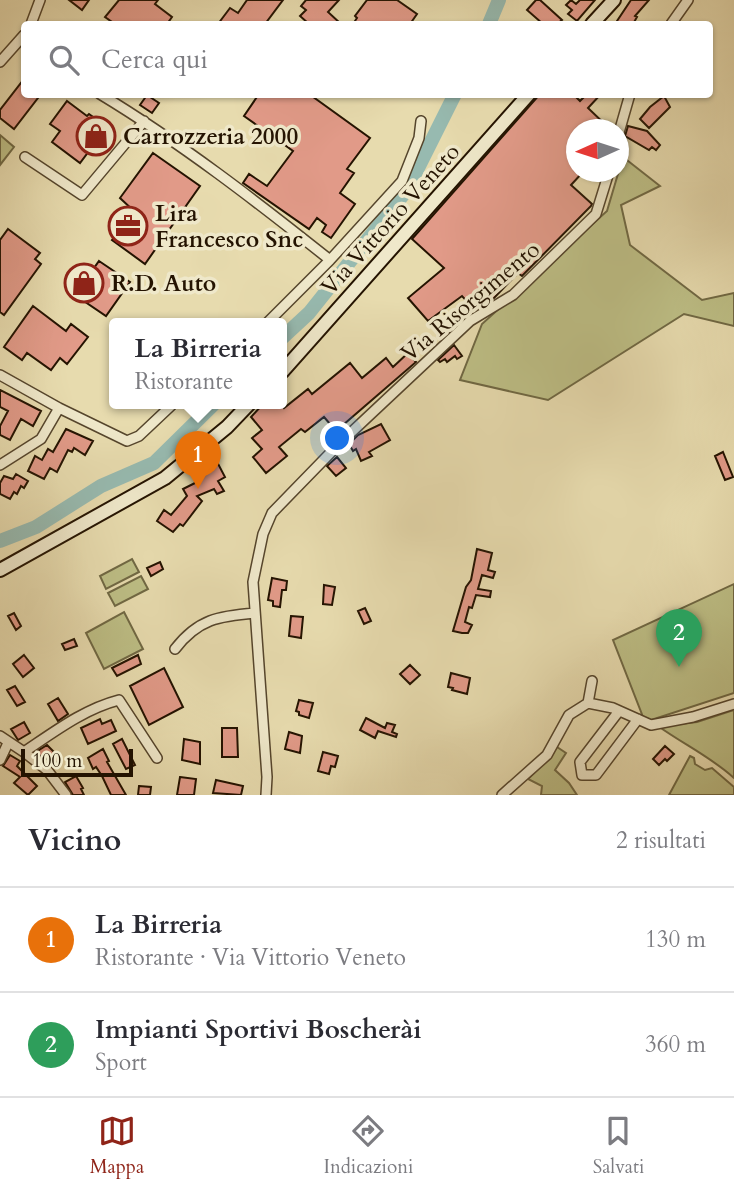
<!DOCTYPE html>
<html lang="it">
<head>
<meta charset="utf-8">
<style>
  :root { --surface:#fff; --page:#f2f2f3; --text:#2b2b33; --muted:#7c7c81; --line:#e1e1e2; --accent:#8f2418 }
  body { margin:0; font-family:Cardo,serif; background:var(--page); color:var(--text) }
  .compass { position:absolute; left:566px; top:119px; width:63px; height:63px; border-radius:50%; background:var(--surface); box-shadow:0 2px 5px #0004; rotate:267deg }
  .scale { position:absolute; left:21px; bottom:18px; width:112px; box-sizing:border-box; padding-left:7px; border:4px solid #241301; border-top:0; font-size:19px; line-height:24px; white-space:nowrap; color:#241301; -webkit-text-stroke:5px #efe8ca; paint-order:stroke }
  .you { position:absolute; left:338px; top:439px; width:24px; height:24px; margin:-18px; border:5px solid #fff; border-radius:50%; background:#1a73e8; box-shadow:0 0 0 10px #1a73e833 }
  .badge { display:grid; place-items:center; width:46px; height:46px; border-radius:50%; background:var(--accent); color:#fff; font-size:23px; font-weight:700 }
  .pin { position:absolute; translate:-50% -58px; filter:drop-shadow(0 2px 4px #0008) }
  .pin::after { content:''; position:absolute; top:37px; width:24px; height:21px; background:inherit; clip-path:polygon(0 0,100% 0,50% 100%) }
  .popup { position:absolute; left:109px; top:318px; width:178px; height:91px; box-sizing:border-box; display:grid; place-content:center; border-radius:7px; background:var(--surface); filter:drop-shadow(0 2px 5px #0005); font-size:23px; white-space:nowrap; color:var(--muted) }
  .popup b { font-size:26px; color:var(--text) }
  .popup::after { content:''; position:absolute; left:50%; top:100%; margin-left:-14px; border:14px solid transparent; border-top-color:var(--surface) }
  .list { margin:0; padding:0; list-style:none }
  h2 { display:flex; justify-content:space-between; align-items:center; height:91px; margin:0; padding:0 28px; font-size:30px }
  h2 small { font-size:23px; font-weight:400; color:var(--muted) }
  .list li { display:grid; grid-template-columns:46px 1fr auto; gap:21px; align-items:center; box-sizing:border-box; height:105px; padding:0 28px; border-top:2px solid var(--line) }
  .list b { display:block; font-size:26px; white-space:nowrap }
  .list p { margin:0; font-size:23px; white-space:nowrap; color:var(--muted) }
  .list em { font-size:23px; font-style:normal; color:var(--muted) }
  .icon { flex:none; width:38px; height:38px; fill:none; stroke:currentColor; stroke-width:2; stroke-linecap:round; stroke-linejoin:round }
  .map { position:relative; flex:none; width:734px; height:795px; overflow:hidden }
  .search { position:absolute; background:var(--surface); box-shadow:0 2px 5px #0004; left:21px; right:21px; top:21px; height:77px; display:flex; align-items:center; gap:18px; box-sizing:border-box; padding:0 24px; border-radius:7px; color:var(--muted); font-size:26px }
  .sheet { height:301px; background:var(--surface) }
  nav { display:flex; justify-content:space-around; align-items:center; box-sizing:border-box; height:98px; border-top:2px solid var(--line); background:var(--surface); font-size:19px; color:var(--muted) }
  nav a { display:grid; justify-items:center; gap:4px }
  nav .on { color:var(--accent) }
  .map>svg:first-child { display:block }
  .green { fill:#bdbe85; stroke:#706843; stroke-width:2 }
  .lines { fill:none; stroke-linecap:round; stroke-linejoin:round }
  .river { stroke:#97bab0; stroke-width:14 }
  .building { fill:#e19a88; stroke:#241301; stroke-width:2 }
  .minor-casing { stroke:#55452c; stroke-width:12 }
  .secondary-casing { stroke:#241301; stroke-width:16 }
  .minor { stroke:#efe8ca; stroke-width:9 }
  .secondary { stroke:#efe8ca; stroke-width:12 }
  .labels { text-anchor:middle; stroke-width:7; stroke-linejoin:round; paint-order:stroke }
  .poi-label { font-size:23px; font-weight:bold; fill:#241301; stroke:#efe8ca; text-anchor:start }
  .street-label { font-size:23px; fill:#241301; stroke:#efe8ca }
</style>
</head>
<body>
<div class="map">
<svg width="734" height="795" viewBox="0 0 734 795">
  <rect width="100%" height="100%" fill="#e7dbae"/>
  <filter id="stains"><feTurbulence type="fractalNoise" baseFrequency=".00286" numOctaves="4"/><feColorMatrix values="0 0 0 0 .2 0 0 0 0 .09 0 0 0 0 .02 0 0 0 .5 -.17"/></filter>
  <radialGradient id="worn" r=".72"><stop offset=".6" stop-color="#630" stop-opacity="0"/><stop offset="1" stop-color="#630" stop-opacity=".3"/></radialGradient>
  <!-- green -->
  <path class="green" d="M0,135L14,147L0,165Z
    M623,157L660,186L621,205L630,245L702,300L734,293V326L684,314L548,400L460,380L482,324L607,211Z
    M132,559L139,572L106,589L100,576Z
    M141,576L148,589L115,606L108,593Z
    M734,584V693L645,722L613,640Z
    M124,612L143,649L104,669L86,633Z
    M734,710V778C711,757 683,744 658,726L697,722Z
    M554,745L566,753L555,770L569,783L577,795H541L542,786L528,779L544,763Z
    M690,756L694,758L695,764L705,770L712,768L734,787V795H669Z"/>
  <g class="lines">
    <!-- river -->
    <path class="river" d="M489,24L499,0
      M282,338L309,313L407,190L455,94
      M0,541L36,527L101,486L154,463L215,403"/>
  </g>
  <!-- building -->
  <path class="building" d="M69,0H89L82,10Z
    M119,0H158L155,4L172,17L167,24H115L105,17Z
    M247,0H283L265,24H218L230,8L238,13Z
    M306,0H339L328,12L341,24H309L300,16L306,10L301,6Z
    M367,0H397L417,14L410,24H353L357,18L355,16Z
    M536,0H540L562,20L557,24H543L527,10Z
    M571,0L576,4L580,0H595L577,21L568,14L572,10L566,5Z
    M631,0H649L635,16L637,17L633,24H615Z
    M24,79V94H41L14,129L0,118V110Z
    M259,94H309L370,138L347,169L354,173L340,193L355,204L331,238L322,232L326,225L317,218L309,229L243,183L249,174L267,186L293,151L244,116Z
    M540,94H573L580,101L587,94H601L588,108L611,130H577V172H583L571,185L592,204L591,206L522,276L518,273L494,298L475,310L462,296L428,321L408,298L444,268L412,239Z
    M147,95L159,103L152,113L140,105Z
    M664,96L670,107L649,128L640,119L650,107Z
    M67,101L87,116L89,114L107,127L80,163L52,142L60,131L50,124Z
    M628,126L647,131L660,145L656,150L652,147L649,150L625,136Z
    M153,153L200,186L145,264L112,240L134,211L120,198Z
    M8,229L40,253L35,259L41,264L4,315L0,312V240Z
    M99,261L130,282L106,316L75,295Z
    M33,306L66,331L71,324L88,337L67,364L60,358L51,370L27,353L22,360L4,347Z
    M454,345L462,356L457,359L455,356L447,362L445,359L440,362L438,360Z
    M408,353L416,362L336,431L324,417L305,432L301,429L279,447L287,456L266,473L253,457L262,449L252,438L262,430L251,417L264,403H280L284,408L308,389L312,394L350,363L362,378L386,358L393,367Z
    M0,390L41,411L33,426L21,419L10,440L0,435V426L8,411L0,407Z
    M381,424L390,440L369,452L372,456L361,461L356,449L353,451L349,444L358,435Z
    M66,429L93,441L85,455L74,448L72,452L68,450L57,472L50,468L44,479L28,471L35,456L42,460L48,449L53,452Z
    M723,452L733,477L725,480L715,456Z
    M337,457L346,468L336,476L327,466Z
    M215,458L225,477L218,481L224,491L217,494L214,489L197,496L202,501L183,526L180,524L173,532L157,521L164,510L171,515L187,496L183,489L199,481L193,471Z
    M16,474L28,481L24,488L21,486L17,494L14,492L10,499L0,494V483L4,476L13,479Z
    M477,549L492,553L488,570L495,572L493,578L482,575L478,589L491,591L490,597L476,595L472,608L469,607L465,622L472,625L468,633H462L453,631L466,587L471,580Z
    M160,562L163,569L151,576L147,568Z
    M272,578L287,581L286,590H282L280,607L273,606V601L268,600Z
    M324,585L335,587L332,605L323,604Z
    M365,608L371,621L364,624L358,611Z
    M14,613L21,626L16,630L8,616Z
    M291,616L303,617L301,638L289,636Z
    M74,639L77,646L65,650L62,644Z
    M24,655L34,668L23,677L13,664Z
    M138,655L141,664L117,676L112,668Z
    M410,665L420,675L410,684L400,674Z
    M164,668L183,707L149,725L130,686Z
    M451,673L470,678L467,694L452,690L453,688L448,687Z
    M15,686L25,702L17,706L7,690Z
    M58,698L68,714L58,721L48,704Z
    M299,700L313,703L309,718L299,715V712L296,711Z
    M366,718L385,728L387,723L395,725L392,732L397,734L396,737L378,731L375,738L360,730Z
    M100,719L102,724L111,720L116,731L88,744L81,728Z
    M24,722L30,733L18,740L11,729Z
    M222,728H237L238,757H222Z
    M289,732L302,736L300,753L285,749Z
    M122,739L135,765L126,769L113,744Z
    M184,739L200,742V764L182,760Z
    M47,745L61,759L52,765L47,758L45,760L36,752Z
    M665,746L674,754L667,761L665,759L659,765L653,759Z
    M103,749L109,761L107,762L126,795H111L102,776L96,767L93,769L88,758Z
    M323,752L338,756L335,767L331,766L329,774L318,771Z
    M10,755L20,761L17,766L37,786L28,795L14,783L20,777L3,766Z
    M76,776L83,788L81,789L84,795H73L65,782Z
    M180,777L196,779L194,795H177Z
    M216,780L243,786L241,795L213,793Z
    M139,786L151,787L150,795H138Z"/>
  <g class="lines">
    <defs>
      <path id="minor" d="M31,24L40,0
        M671,24L688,0
        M0,62L24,35
        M100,94C181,143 256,201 330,260
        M618,136L630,94
        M25,157L82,195L144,121
        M267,323L330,260L402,181L419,138L421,121
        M0,375L59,408L127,441L139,436L174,403
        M0,465L41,439L59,408
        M175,649C198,619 219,616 255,613
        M588,703L592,681
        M619,711L580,762L582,775H596L638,719
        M0,736L24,752L47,770L66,795
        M24,752C54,732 84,709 119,700L157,758
        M0,760L8,743
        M266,795L267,777L253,582L263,534L272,513L341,442L470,321L513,295L596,214L609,172
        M502,795L547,755L569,715L588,703L613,708L651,725L693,717L734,704"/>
      <path id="secondary" d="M592,24L614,0
        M282,372L529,94
        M0,570L165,478L227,427L250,403"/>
    </defs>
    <!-- minor casing -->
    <use href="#minor" class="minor-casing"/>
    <!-- secondary casing -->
    <use href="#secondary" class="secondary-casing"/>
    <!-- minor -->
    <use href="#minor" class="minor"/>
    <!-- secondary -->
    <use href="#secondary" class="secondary"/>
  </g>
  <!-- icons -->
  <defs>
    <symbol id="shop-ring" viewBox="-11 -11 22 22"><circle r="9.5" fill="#efe8ca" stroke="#8f2418" stroke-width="1.5"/><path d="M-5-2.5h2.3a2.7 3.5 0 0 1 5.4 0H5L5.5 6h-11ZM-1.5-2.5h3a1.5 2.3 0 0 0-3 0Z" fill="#8f2418"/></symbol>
    <symbol id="office-ring" viewBox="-11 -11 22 22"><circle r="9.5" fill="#efe8ca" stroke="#8f2418" stroke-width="1.5"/><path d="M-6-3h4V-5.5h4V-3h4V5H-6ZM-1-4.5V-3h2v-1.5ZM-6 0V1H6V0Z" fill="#8f2418"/></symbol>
  </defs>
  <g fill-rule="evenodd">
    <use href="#shop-ring" x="74" y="114" width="44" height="44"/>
    <use href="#office-ring" x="106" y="204" width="44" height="44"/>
    <use href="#shop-ring" x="62" y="261" width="44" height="44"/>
  </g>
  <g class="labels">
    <!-- poi labels -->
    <g class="poi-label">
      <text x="123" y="144">Carrozzeria 2000</text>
      <text x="155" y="221">Lira<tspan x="155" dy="26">Francesco Snc</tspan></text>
      <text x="111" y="291">R.D. Auto</text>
    </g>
    <!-- street labels -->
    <g class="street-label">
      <text transform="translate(390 219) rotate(-48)" y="8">Via Vittorio Veneto</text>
      <text transform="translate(470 301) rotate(-40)" y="8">Via Risorgimento</text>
    </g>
  </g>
  <rect width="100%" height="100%" filter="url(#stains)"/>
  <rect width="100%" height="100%" fill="url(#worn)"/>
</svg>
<svg class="compass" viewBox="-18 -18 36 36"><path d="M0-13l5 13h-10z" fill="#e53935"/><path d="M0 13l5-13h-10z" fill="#7c7c81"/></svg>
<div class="scale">100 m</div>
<div class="you"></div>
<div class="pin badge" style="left:198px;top:489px;background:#e8710a">1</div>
<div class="popup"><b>La Birreria</b>Ristorante</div>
<div class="pin badge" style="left:679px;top:667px;background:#2e9e5b">2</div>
<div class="search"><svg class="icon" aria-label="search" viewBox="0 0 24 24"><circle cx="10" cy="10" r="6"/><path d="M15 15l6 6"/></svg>Cerca qui</div>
</div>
<section class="sheet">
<h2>Vicino<small>2 risultati</small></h2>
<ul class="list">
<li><span class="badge" style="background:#e8710a">1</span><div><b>La Birreria</b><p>Ristorante · Via Vittorio Veneto</p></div><em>130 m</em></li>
<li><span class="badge" style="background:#2e9e5b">2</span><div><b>Impianti Sportivi Boscherài</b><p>Sport</p></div><em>360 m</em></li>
</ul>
</section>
<nav>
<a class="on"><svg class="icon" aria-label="map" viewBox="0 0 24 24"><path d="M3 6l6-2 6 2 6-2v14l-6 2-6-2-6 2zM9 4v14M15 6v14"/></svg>Mappa</a>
<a><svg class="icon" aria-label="directions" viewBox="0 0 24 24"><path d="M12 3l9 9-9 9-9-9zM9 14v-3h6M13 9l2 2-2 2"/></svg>Indicazioni</a>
<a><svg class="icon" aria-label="saved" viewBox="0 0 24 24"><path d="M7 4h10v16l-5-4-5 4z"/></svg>Salvati</a>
</nav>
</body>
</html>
